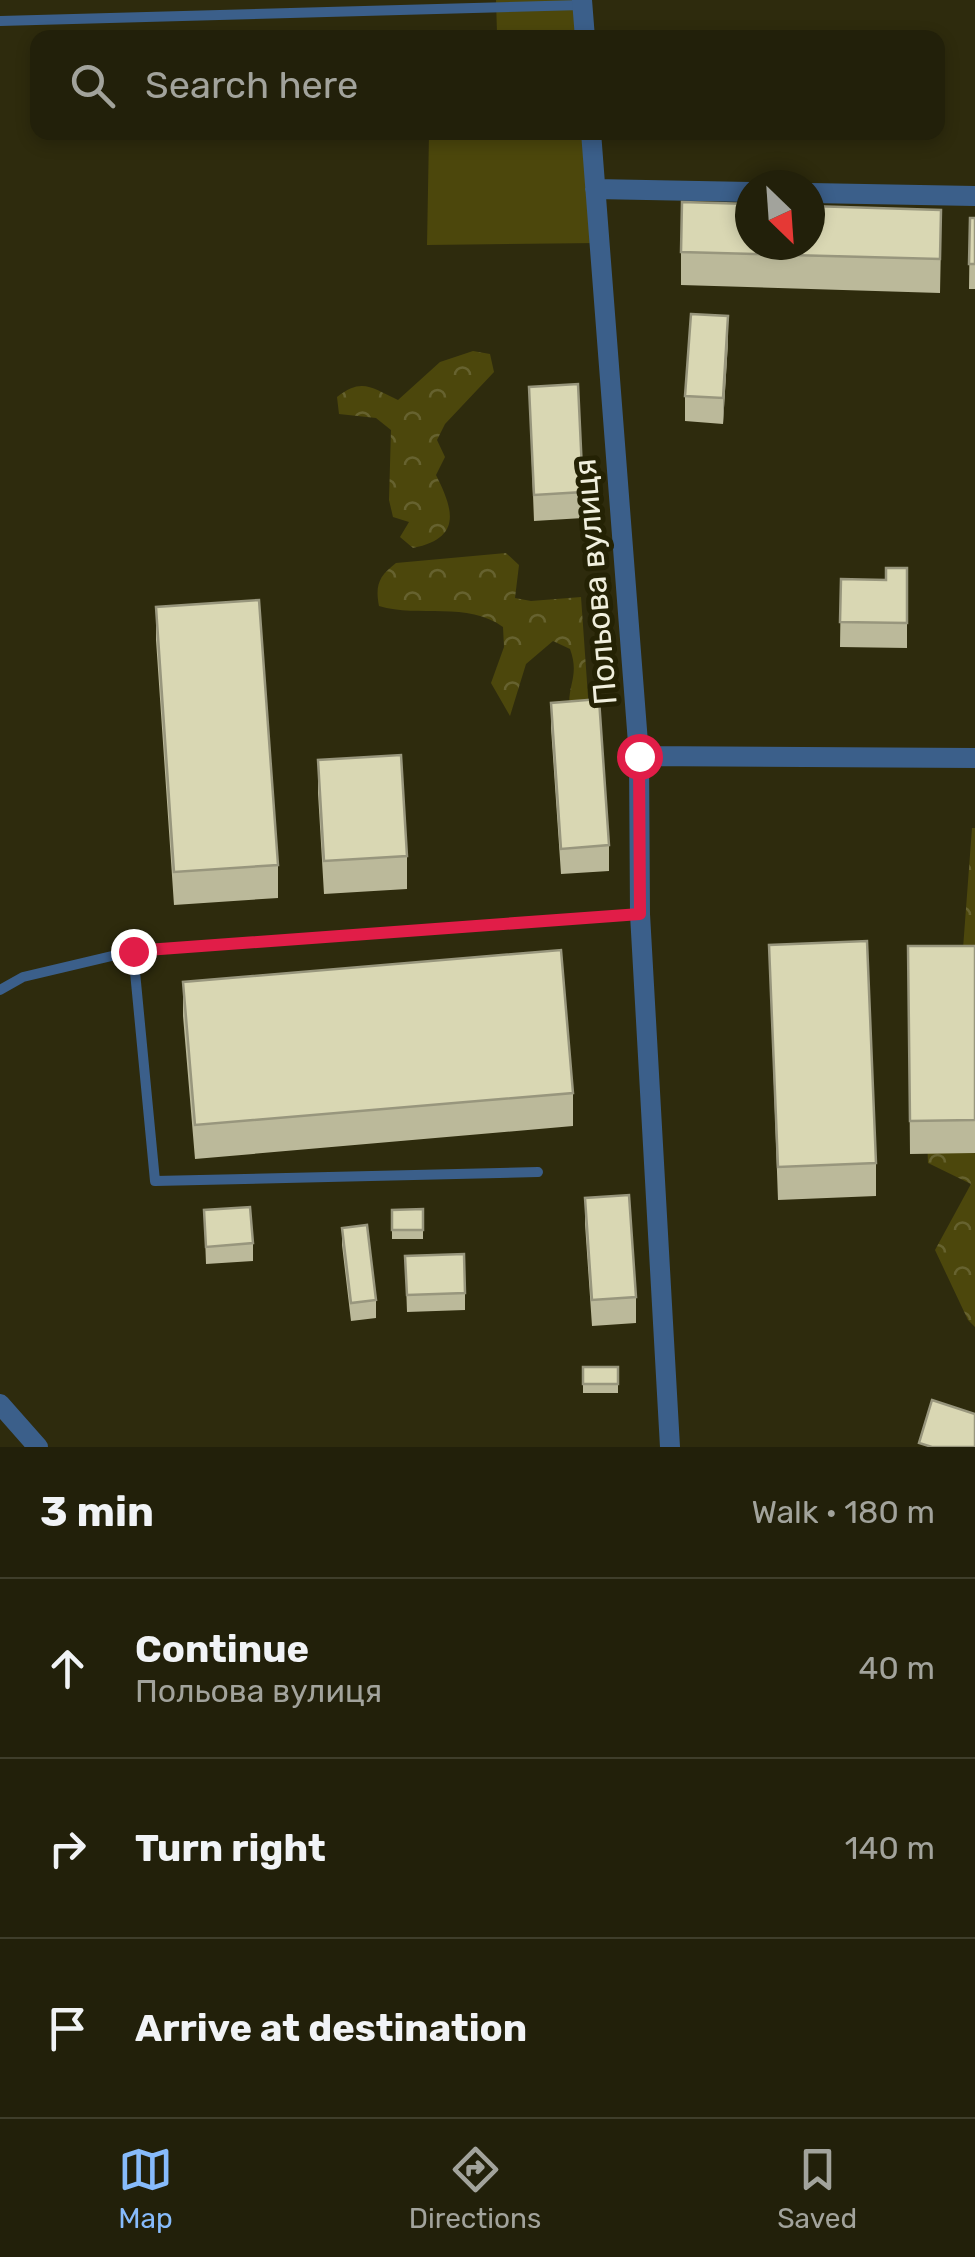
<!DOCTYPE html>
<html lang="en">
<head>
<meta charset="utf-8">
<style>
  :root { --surface:#22200a; --page:#2a2813; --text:#f1f3f6; --muted:#a2a39c; --line:#3f3e2b; --accent:#87bbfb }
  body { margin:0; font-family:Rubik,sans-serif; background:var(--page); color:var(--text) }
  .compass { position:absolute; left:735px; top:170px; width:90px; height:90px; border-radius:50%; background:var(--surface); box-shadow:0 5px 15px #0003; rotate:155deg }
  .stop { position:absolute; width:30px; height:30px; margin:-22px; border:8px solid #e11d48; border-radius:50%; background:#fff }
  .stop.end { background:#e11d48; border-color:#fff; box-shadow:0 2px 10px #0008 }
  .list { margin:0; padding:0; list-style:none }
  h2 { display:flex; justify-content:space-between; align-items:center; height:130px; margin:0; padding:0 40px; font-size:42px }
  h2 small { font-size:32px; font-weight:400; color:var(--muted) }
  .list li { display:grid; grid-template-columns:65px 1fr auto; gap:30px; align-items:center; box-sizing:border-box; height:180px; padding:0 40px; border-top:2px solid var(--line) }
  .list b { display:block; font-size:38px; white-space:nowrap }
  .list p { margin:0; font-size:32px; white-space:nowrap; color:var(--muted) }
  .list em { font-size:32px; font-style:normal; color:var(--muted) }
  .icon { flex:none; width:55px; height:55px; fill:none; stroke:currentColor; stroke-width:2; stroke-linecap:round; stroke-linejoin:round }
  .map { position:relative; flex:none; width:975px; height:1447px; overflow:hidden }
  .search { position:absolute; background:var(--surface); box-shadow:0 5px 15px #0003; left:30px; right:30px; top:30px; height:110px; display:flex; align-items:center; gap:25px; box-sizing:border-box; padding:0 35px; border-radius:20px; color:var(--muted); font-size:38px }
  .sheet { height:670px; background:var(--surface) }
  nav { display:flex; justify-content:space-around; align-items:center; box-sizing:border-box; height:140px; border-top:2px solid var(--line); background:var(--surface); font-size:28px; color:var(--muted) }
  nav a { display:grid; justify-items:center; gap:5px }
  nav .on { color:var(--accent) }
  .map>svg:first-child { display:block }
  .green { fill:#4c470c }
  .forest { fill:url(#forest-crowns) }
  .lines { fill:none; stroke-linecap:round; stroke-linejoin:round }
  .service { stroke:#3b5f8a; stroke-width:10 }
  .minor { stroke:#3b5f8a; stroke-width:20 }
  .wall { fill:#bbb99a }
  .shaded-wall { fill:#98967d }
  .building { fill:#d9d7b3; stroke:#98967d; stroke-width:2.5 }
  .route { stroke:#e11d48; stroke-width:12 }
  .labels { text-anchor:middle; stroke-width:10; stroke-linejoin:round; paint-order:stroke }
  .street-label { font-size:32px; fill:#f0efdd; stroke:#242204 }
</style>
</head>
<body>
<div class="map">
<svg width="975" height="1447" viewBox="0 0 975 1447">
  <defs>
    <pattern id="forest-crowns" width="20" height="18" patternUnits="userSpaceOnUse" patternTransform="scale(2.5)"><rect width="20" height="18" fill="#4c470c"/><path d="M2 6a3 3 0 1 1 6 0M12 15a3 3 0 1 1 6 0" fill="none" stroke="#66622f"/></pattern>
  </defs>
  <rect width="100%" height="100%" fill="#2e2b0d"/>
  <!-- green -->
  <path class="green" d="M496,0H582L585,37L458,38L497,34Z
    M429,133H591L599,243L427,245Z"/>
  <!-- forest -->
  <path class="forest" d="M473,351L490,354L494,372L445,424L437,440L445,457L436,475C453,509 463,538 413,548L400,537L409,522L393,517L389,500L391,430L376,418L339,414L337,397C362,377 372,388 398,400L440,362Z
    M506,553L519,565L515,598L531,601L581,597L590,725L571,717C564,686 581,679 570,649L553,641L526,664L510,716L491,683L504,647L503,627C468,601 419,618 379,606C375,585 379,576 396,563Z
    M972,828H975V1327L968,1320L935,1250L971,1184L928,1163L924,1066L960,989Z"/>
  <g class="lines">
    <!-- service -->
    <path class="service" d="M0,21L582,5
      M133,951L155,1181L538,1172
      M0,990L23,977L133,951L640,914"/>
    <!-- minor -->
    <path class="minor" d="M582,0L585,38
      M591,132L639,756L640,914L670,1447
      M595,189L750,192
      M810,193L975,196
      M639,756L975,758
      M0,1404L38,1447"/>
  </g>
  <!-- wall -->
  <path class="wall" d="M970,218H975V289H969Z
    M941,243L940,293L681,285V252Z
    M728,342L723,424L685,421V396Z
    M529,387L583,492V518L534,521Z
    M907,568V648L840,647L841,579L886,580Z
    M156,607L278,865V898L174,905L156,640Z
    M551,703L609,845V871L561,874L551,728Z
    M318,760L407,856V889L324,894L318,793Z
    M769,945L876,1163V1196L778,1200Z
    M908,946H975V1153L910,1154Z
    M183,982L573,1093V1126L195,1159L183,1016Z
    M585,1198L636,1297V1323L592,1326L585,1224Z
    M423,1209V1239H392V1210Z
    M204,1210L253,1243V1261L206,1264Z
    M342,1228L376,1300V1318L351,1321L342,1245Z
    M405,1256L465,1293V1310L407,1312Z
    M583,1367H618V1393H583Z"/>
  <!-- shaded-wall -->
  <path class="shaded-wall" d="M728,316V342L723,424V398Z"/>
  <!-- building -->
  <path class="building" d="M682,202L750,204V245H810V206L941,210L940,259L681,252Z
    M970,218H975V264H969Z
    M691,314L728,316L723,398L685,396Z
    M578,384L583,492L534,495L529,387Z
    M886,568H907V623L840,622L841,579L886,580Z
    M259,600L278,865L174,872L156,607Z
    M599,699L609,845L561,849L551,703Z
    M401,755L407,856L324,861L318,760Z
    M867,941L876,1163L778,1167L769,945Z
    M908,946H975V1120L910,1121Z
    M561,950L573,1093L195,1125L183,982Z
    M629,1195L636,1297L592,1300L585,1198Z
    M250,1207L253,1243L206,1247L204,1210Z
    M423,1209V1230H392V1210Z
    M367,1225L376,1300L351,1303L342,1228Z
    M464,1254L465,1293L407,1295L405,1256Z
    M583,1367H618V1384H583Z
    M932,1400L975,1414V1447H932L919,1443Z"/>
  <g class="lines">
    <!-- route -->
    <path class="route" d="M133,951L640,914L639,756"/>
  </g>
  <g class="labels">
    <!-- street labels -->
    <g class="street-label">
      <text transform="translate(595 582) rotate(-95)" y="11">Польова вулиця</text>
    </g>
  </g>
</svg>
<svg class="compass" viewBox="-18 -18 36 36"><path d="M0-13l5 13h-10z" fill="#e53935"/><path d="M0 13l5-13h-10z" fill="#a2a39c"/></svg>
<div class="stop" style="left:639px;top:756px"></div>
<div class="stop end" style="left:133px;top:951px"></div>
<div class="search"><svg class="icon" aria-label="search" viewBox="0 0 24 24"><circle cx="10" cy="10" r="6"/><path d="M15 15l6 6"/></svg>Search here</div>
</div>
<section class="sheet">
<h2>3 min<small>Walk · 180 m</small></h2>
<ul class="list">
<li><svg class="icon" aria-label="ahead" viewBox="0 0 24 24"><path d="M12 20V5M6 11l6-6 6 6"/></svg><div><b>Continue</b><p>Польова вулиця</p></div><em>40 m</em></li>
<li><svg class="icon" aria-label="right" viewBox="0 0 24 24"><path d="M7 20v-9h11M14 6l5 5-5 5"/></svg><div><b>Turn right</b></div><em>140 m</em></li>
<li><svg class="icon" aria-label="arrive" viewBox="0 0 24 24"><path d="M6 21V4h12l-3 4 3 4H6"/></svg><div><b>Arrive at destination</b></div></li>
</ul>
</section>
<nav>
<a class="on"><svg class="icon" aria-label="map" viewBox="0 0 24 24"><path d="M3 6l6-2 6 2 6-2v14l-6 2-6-2-6 2zM9 4v14M15 6v14"/></svg>Map</a>
<a><svg class="icon" aria-label="directions" viewBox="0 0 24 24"><path d="M12 3l9 9-9 9-9-9zM9 14v-3h6M13 9l2 2-2 2"/></svg>Directions</a>
<a><svg class="icon" aria-label="saved" viewBox="0 0 24 24"><path d="M7 4h10v16l-5-4-5 4z"/></svg>Saved</a>
</nav>
</body>
</html>
